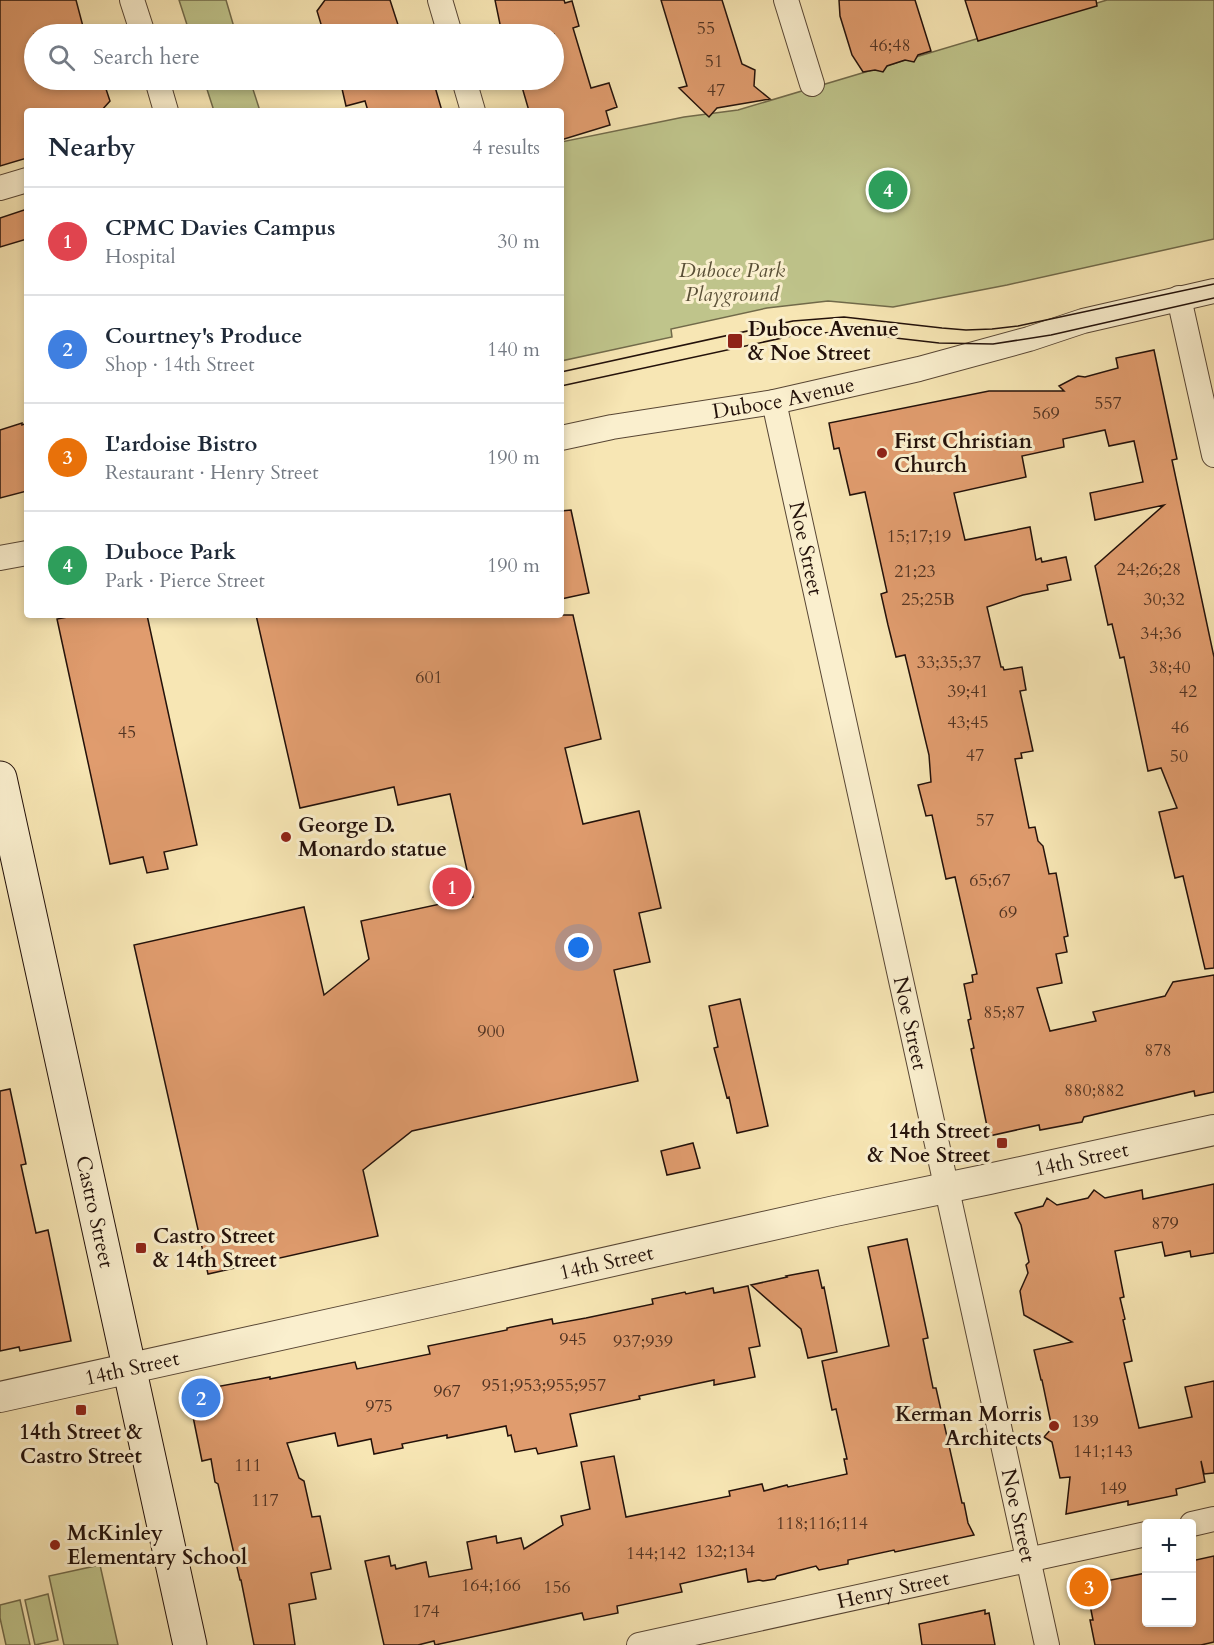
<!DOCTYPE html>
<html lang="en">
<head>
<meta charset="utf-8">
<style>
  :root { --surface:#fff; --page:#f6f6f7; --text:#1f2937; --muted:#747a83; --line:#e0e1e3; --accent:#8f2418 }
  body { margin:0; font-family:Cardo,serif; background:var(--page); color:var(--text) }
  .controls { position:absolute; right:18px; bottom:18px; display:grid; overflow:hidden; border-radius:6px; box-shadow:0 3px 9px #0003 }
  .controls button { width:54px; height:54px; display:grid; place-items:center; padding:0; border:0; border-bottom:2px solid var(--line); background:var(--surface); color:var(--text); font:30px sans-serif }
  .you { position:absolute; left:579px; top:948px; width:21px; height:21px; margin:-15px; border:4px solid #fff; border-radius:50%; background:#1a73e8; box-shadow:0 0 0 9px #1a73e833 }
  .badge { display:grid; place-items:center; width:39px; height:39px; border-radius:50%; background:var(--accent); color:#fff; font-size:20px; font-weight:700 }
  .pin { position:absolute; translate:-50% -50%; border:3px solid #fff; box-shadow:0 2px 6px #0006 }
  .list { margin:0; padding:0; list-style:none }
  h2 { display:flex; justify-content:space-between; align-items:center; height:78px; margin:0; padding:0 24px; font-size:26px }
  h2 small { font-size:20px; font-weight:400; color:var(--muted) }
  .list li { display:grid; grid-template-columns:39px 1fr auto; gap:18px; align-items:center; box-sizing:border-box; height:108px; padding:0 24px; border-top:2px solid var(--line) }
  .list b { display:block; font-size:22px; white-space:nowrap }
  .list p { margin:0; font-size:20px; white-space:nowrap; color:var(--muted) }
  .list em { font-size:20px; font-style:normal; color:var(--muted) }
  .icon { flex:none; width:33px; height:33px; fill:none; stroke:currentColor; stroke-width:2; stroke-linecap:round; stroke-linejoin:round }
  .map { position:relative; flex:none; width:1214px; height:1645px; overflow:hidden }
  .search { position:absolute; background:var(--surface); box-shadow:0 3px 9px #0003; left:24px; top:24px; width:540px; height:66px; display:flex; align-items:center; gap:15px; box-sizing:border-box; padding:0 21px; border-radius:33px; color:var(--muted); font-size:22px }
  .panel { position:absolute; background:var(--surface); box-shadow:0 3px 9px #0003; left:24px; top:108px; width:540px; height:510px; border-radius:6px }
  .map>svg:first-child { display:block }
  .green { fill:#bfc48b; stroke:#716a4a; stroke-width:1.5 }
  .building { fill:#e09c6e; stroke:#23110a; stroke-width:1.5 }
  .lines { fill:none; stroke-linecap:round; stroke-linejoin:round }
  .minor-casing { stroke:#584634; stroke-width:26 }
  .tertiary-casing { stroke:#584634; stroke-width:32 }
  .secondary-casing { stroke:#23110a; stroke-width:35 }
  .minor { stroke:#faefce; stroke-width:24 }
  .tertiary { stroke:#faefce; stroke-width:30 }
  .secondary { stroke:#faefce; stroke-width:33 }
  .tram { stroke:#23110a; stroke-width:1.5 }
  .poi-dot { fill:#8f2418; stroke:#faefce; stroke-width:2 }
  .labels { text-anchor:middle; stroke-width:6; stroke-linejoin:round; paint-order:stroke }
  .number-label { font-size:18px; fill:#523423 }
  .park-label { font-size:21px; font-style:italic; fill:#5a5037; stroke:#faefce }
  .poi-label { font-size:21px; font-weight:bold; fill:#23110a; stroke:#faefce; text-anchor:start }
  .street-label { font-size:21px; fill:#23110a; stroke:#faefce }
</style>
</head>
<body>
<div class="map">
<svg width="1214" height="1645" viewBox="0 0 1214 1645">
  <rect width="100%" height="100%" fill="#f7e6b4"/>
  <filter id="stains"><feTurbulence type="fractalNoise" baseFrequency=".00333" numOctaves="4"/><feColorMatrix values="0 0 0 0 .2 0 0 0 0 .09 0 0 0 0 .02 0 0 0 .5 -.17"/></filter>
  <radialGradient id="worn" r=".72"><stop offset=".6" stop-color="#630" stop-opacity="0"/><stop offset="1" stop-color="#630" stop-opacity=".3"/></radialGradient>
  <!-- green -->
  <path class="green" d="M179,0H226L236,34H190Z
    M1107,0H1214V239L1007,285L893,307L828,301L767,308L671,329L672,337L561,361V142L684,117L738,110Z
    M204,80H250L260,111H214Z
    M100,1565L118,1645H64L49,1576Z
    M48,1594L58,1640L35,1645L25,1600Z
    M20,1600L30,1645H6L0,1618V1605Z"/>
  <!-- building -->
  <path class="building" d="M0,0H76L85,34H34V80H103L110,101L101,111H27V158L0,166Z
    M325,0H390L401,34H324L317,11Z
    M495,0H564L565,3L572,1L579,26L573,28L591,88L609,83L617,107L606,111L610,125L561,140V111H529L520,80H554V34H502Z
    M661,0H722L742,64L755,70L754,86L770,99L717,108L709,117L679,88L687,86Z
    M839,0H915L931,51L918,55L914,62L905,60L887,66L883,72L875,70L863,72L852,55L840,16Z
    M965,0H1096L1097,6L978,41Z
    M340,80H433L442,111H368L365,101L346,106Z
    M27,209V239L0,247V218Z
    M1154,350L1177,459L1172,460L1214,657V968L1205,969L1183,876L1175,878L1159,812L1177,808L1161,768L1148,771L1124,657L1120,658L1112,624L1108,625L1095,566L1164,505L1095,520L1090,493L1143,482L1134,441L1109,446L1105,430L1063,439L1064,447L1022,456L1026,477L954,493L965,540L1030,527L1036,560L1041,558L1042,562L1066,557L1071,580L1047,585L1048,590L1023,595L987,607L1001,667H1003L1004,670L1022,667L1026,690L1020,691L1033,751L1021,753L1022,758L1015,759L1029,828L1035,827L1038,841L1043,846L1049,874L1056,873L1068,936L1064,937L1067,952L1056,954L1062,983L1037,988L1050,1031L1096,1021L1093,1012L1165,996L1173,982L1214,975V1092L1195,1096L1194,1091L1084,1117L1082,1122L1040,1130L1039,1125L989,1136L971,1049L974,1048L968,1020L971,1019L964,984L973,982L972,975L977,974L955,877L946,879L932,815L926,816L918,785L931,782L929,755L905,655L896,657L888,625L881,594L887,592L865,492L850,495L839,448L834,449L829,423L989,391H1064L1059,386L1078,376L1085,377L1118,368L1116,358Z
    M22,423V425L27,423V491L0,498V430Z
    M571,510L589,593L561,599V511Z
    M78,615H147L197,845L164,852L168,869L147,873L143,857L110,864L57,619Z
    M256,615H573L601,739L565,748L583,824L639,811L661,908L639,913L650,962L614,970L638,1081L412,1131L363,1170L378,1236L208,1274L134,945L304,907L324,995L369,959L361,921L473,897L450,794L398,805L394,787L300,808Z
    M740,999L768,1126L737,1133L729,1097L727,1098L714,1048L718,1047L709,1006Z
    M10,1089L26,1164L21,1165L36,1233L48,1230L71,1341L20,1351L19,1347L0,1351V1091Z
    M693,1143L700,1168L667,1175L661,1151Z
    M1214,1184V1253L1191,1257L1190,1251L1165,1256L1162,1242L1115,1251L1124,1297L1120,1298L1125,1319L1123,1320L1132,1361L1124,1363L1139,1428L1192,1417L1185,1387L1214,1381V1473L1204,1474L1201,1461L1205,1482L1176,1489L1177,1495L1128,1505V1501L1066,1514L1070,1477L1060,1478L1052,1442L1044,1437L1052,1428L1042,1380H1041L1034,1350L1072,1342L1024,1315L1020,1291L1028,1273L1026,1265L1029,1262L1021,1225L1015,1213L1043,1206L1047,1198L1057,1205L1088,1198L1094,1190L1105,1198L1142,1190L1143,1199Z
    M907,1239L928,1338L923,1339L933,1388H936L962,1503H964L968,1523L974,1535L895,1552L894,1550L848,1560V1564L819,1570L816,1566L777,1576L775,1579L763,1581L759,1580L748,1582L746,1569L680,1584L682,1592L617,1606L618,1613L584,1620L582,1613L435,1645L434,1641L418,1645H384L365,1561L389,1556L391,1566L395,1565L396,1569L426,1562L429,1577L472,1569L467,1542L496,1536L497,1543L521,1538L524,1549L563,1525L561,1516L590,1509L581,1462L614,1456L626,1517L730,1496L729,1491L762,1484L764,1491L787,1485L788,1487L847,1474L844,1459H847L836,1409L832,1410L822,1361L889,1346L868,1247Z
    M818,1270L822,1288L824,1287L837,1352L808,1358L801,1329L751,1285L787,1277L786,1276Z
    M748,1286L760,1346L749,1348L755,1377L714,1385V1380L639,1396L640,1399L570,1414L577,1446L538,1454L536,1448L515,1452L511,1435L508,1436L506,1426L447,1438V1435L402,1444L403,1448L374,1454L371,1439L338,1446L335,1433L287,1443L299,1478L304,1481L312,1517L320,1516L331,1569L311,1573L316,1599L289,1604L295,1645H254L241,1580H240L218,1484L215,1482L211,1459L202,1461L188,1392L270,1377V1379L355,1362L357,1369L430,1354L428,1346L507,1330V1328L552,1319L553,1324L586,1318L653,1304L652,1299L685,1292L686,1294L713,1288L714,1293Z
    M1214,1556V1642L1201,1645H1095L1090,1620H1093L1086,1585L1146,1573V1623H1191V1561Z
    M985,1610V1614L989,1613L995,1645H922L919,1624Z"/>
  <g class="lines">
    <defs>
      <g id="minor">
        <path d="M132,0L143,34"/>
        <path d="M440,0L450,34"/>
        <path d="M786,0L812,84"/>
        <path d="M157,80L166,111"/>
        <path d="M464,80L473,111"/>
        <path d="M0,188L27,180"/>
        <path d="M1179,298L1214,455"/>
        <path id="s1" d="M774,402L1047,1645"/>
        <path id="s2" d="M561,438L612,427L774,402L919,369L1029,339L1083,321L1214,291"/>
        <path d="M0,558L27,553"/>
        <path d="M1192,1524L1214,1519"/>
        <path id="s3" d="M639,1645L1146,1534"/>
      </g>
      <g id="tertiary">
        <path id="s4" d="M0,1397L448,1298L835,1211L989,1179L1214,1130"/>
      </g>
      <g id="secondary">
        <path id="s5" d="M0,778L190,1645"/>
      </g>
    </defs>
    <!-- minor casing -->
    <use href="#minor" class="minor-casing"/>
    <!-- tertiary casing -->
    <use href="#tertiary" class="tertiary-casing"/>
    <!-- secondary casing -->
    <use href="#secondary" class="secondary-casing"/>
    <!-- minor -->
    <use href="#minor" class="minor"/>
    <!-- tertiary -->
    <use href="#tertiary" class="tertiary"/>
    <!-- secondary -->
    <use href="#secondary" class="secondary"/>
    <!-- tram -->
    <path class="tram" d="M561,372L793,321L844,317L942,328L966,330L992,329L1018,326L1214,284
      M561,386L796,335L819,333L843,332L939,343L993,344L1051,335L1214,298"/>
  </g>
  <!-- markers -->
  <g class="poi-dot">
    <rect x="727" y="333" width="16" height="16" rx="3"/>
    <circle cx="882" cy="453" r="6"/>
    <circle cx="286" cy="837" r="6"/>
    <rect x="996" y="1137" width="12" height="12" rx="3"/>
    <rect x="135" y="1242" width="12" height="12" rx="3"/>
    <rect x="75" y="1404" width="12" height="12" rx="3"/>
    <circle cx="1054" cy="1426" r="6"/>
    <circle cx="55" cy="1545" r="6"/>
  </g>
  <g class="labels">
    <!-- number labels -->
    <g class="number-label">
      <text x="706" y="34">55</text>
      <text x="890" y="51">46;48</text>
      <text x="714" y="67">51</text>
      <text x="716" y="96">47</text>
      <text x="1108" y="409">557</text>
      <text x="1046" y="419">569</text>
      <text x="919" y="542">15;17;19</text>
      <text x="1149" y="575">24;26;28</text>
      <text x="915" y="577">21;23</text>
      <text x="928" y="605">25;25B</text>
      <text x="1164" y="605">30;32</text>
      <text x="1161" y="639">34;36</text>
      <text x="949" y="668">33;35;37</text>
      <text x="1170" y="673">38;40</text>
      <text x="429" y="683">601</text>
      <text x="968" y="697">39;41</text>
      <text x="1188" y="697">42</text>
      <text x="968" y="728">43;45</text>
      <text x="1180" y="733">46</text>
      <text x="127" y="738">45</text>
      <text x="975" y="761">47</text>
      <text x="1179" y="762">50</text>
      <text x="985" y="826">57</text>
      <text x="990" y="886">65;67</text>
      <text x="1008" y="918">69</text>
      <text x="1004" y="1018">85;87</text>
      <text x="491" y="1037">900</text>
      <text x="1158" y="1056">878</text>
      <text x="1094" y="1096">880;882</text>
      <text x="1165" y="1229">879</text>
      <text x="573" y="1345">945</text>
      <text x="643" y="1347">937;939</text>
      <text x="544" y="1391">951;953;955;957</text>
      <text x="447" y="1397">967</text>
      <text x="379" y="1412">975</text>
      <text x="1085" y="1427">139</text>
      <text x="1103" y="1457">141;143</text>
      <text x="248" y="1471">111</text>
      <text x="1113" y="1494">149</text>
      <text x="265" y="1506">117</text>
      <text x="822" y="1529">118;116;114</text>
      <text x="725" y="1557">132;134</text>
      <text x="656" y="1559">144;142</text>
      <text x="491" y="1591">164;166</text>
      <text x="557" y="1593">156</text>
      <text x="426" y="1617">174</text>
    </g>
    <!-- park labels -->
    <g class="park-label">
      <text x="732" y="277">Duboce Park<tspan x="732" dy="24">Playground</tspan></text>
    </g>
    <!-- poi labels -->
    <g class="poi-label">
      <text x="748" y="336">Duboce Avenue<tspan x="748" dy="24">&amp; Noe Street</tspan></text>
      <text x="894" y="448">First Christian<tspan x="894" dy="24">Church</tspan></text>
      <text x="298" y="832">George D.<tspan x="298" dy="24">Monardo statue</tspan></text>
      <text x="990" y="1138" text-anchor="end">14th Street<tspan x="990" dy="24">&amp; Noe Street</tspan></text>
      <text x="153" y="1243">Castro Street<tspan x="153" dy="24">&amp; 14th Street</tspan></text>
      <text x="1042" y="1421" text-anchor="end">Kerman Morris<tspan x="1042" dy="24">Architects</tspan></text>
      <text x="81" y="1439" text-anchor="middle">14th Street &amp;<tspan x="81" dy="24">Castro Street</tspan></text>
      <text x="67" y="1540">McKinley<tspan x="67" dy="24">Elementary School</tspan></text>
    </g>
    <!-- street labels -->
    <g class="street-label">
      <text dy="7" stroke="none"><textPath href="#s2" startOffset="226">Duboce Avenue</textPath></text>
      <text dy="7" stroke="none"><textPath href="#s1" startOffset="150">Noe Street</textPath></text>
      <text dy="7" stroke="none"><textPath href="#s1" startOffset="636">Noe Street</textPath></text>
      <text dy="7" stroke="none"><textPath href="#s4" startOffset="1107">14th Street</textPath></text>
      <text dy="7" stroke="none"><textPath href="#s5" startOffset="444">Castro Street</textPath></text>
      <text dy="7" stroke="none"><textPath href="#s4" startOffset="621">14th Street</textPath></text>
      <text dy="7" stroke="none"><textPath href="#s4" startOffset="135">14th Street</textPath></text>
      <text dy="7" stroke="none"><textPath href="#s1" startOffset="1140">Noe Street</textPath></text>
      <text dy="7" stroke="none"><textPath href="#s3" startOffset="260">Henry Street</textPath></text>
    </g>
  </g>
  <rect width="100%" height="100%" filter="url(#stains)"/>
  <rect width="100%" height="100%" fill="url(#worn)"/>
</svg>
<div class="controls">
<button>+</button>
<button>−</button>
</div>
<div class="you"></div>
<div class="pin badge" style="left:452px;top:887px;background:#e0444e">1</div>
<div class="pin badge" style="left:201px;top:1398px;background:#3f7fe0">2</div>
<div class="pin badge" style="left:1089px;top:1587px;background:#e8710a">3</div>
<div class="pin badge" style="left:888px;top:190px;background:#2e9e5b">4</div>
<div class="search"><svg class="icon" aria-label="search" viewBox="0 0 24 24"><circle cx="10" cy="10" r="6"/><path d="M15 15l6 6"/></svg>Search here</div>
<section class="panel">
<h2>Nearby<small>4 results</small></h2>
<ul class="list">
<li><span class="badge" style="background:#e0444e">1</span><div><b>CPMC Davies Campus</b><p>Hospital</p></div><em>30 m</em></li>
<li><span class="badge" style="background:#3f7fe0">2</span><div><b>Courtney's Produce</b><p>Shop · 14th Street</p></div><em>140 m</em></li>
<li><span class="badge" style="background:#e8710a">3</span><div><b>L'ardoise Bistro</b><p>Restaurant · Henry Street</p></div><em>190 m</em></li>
<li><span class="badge" style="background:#2e9e5b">4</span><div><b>Duboce Park</b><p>Park · Pierce Street</p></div><em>190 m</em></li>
</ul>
</section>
</div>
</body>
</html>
